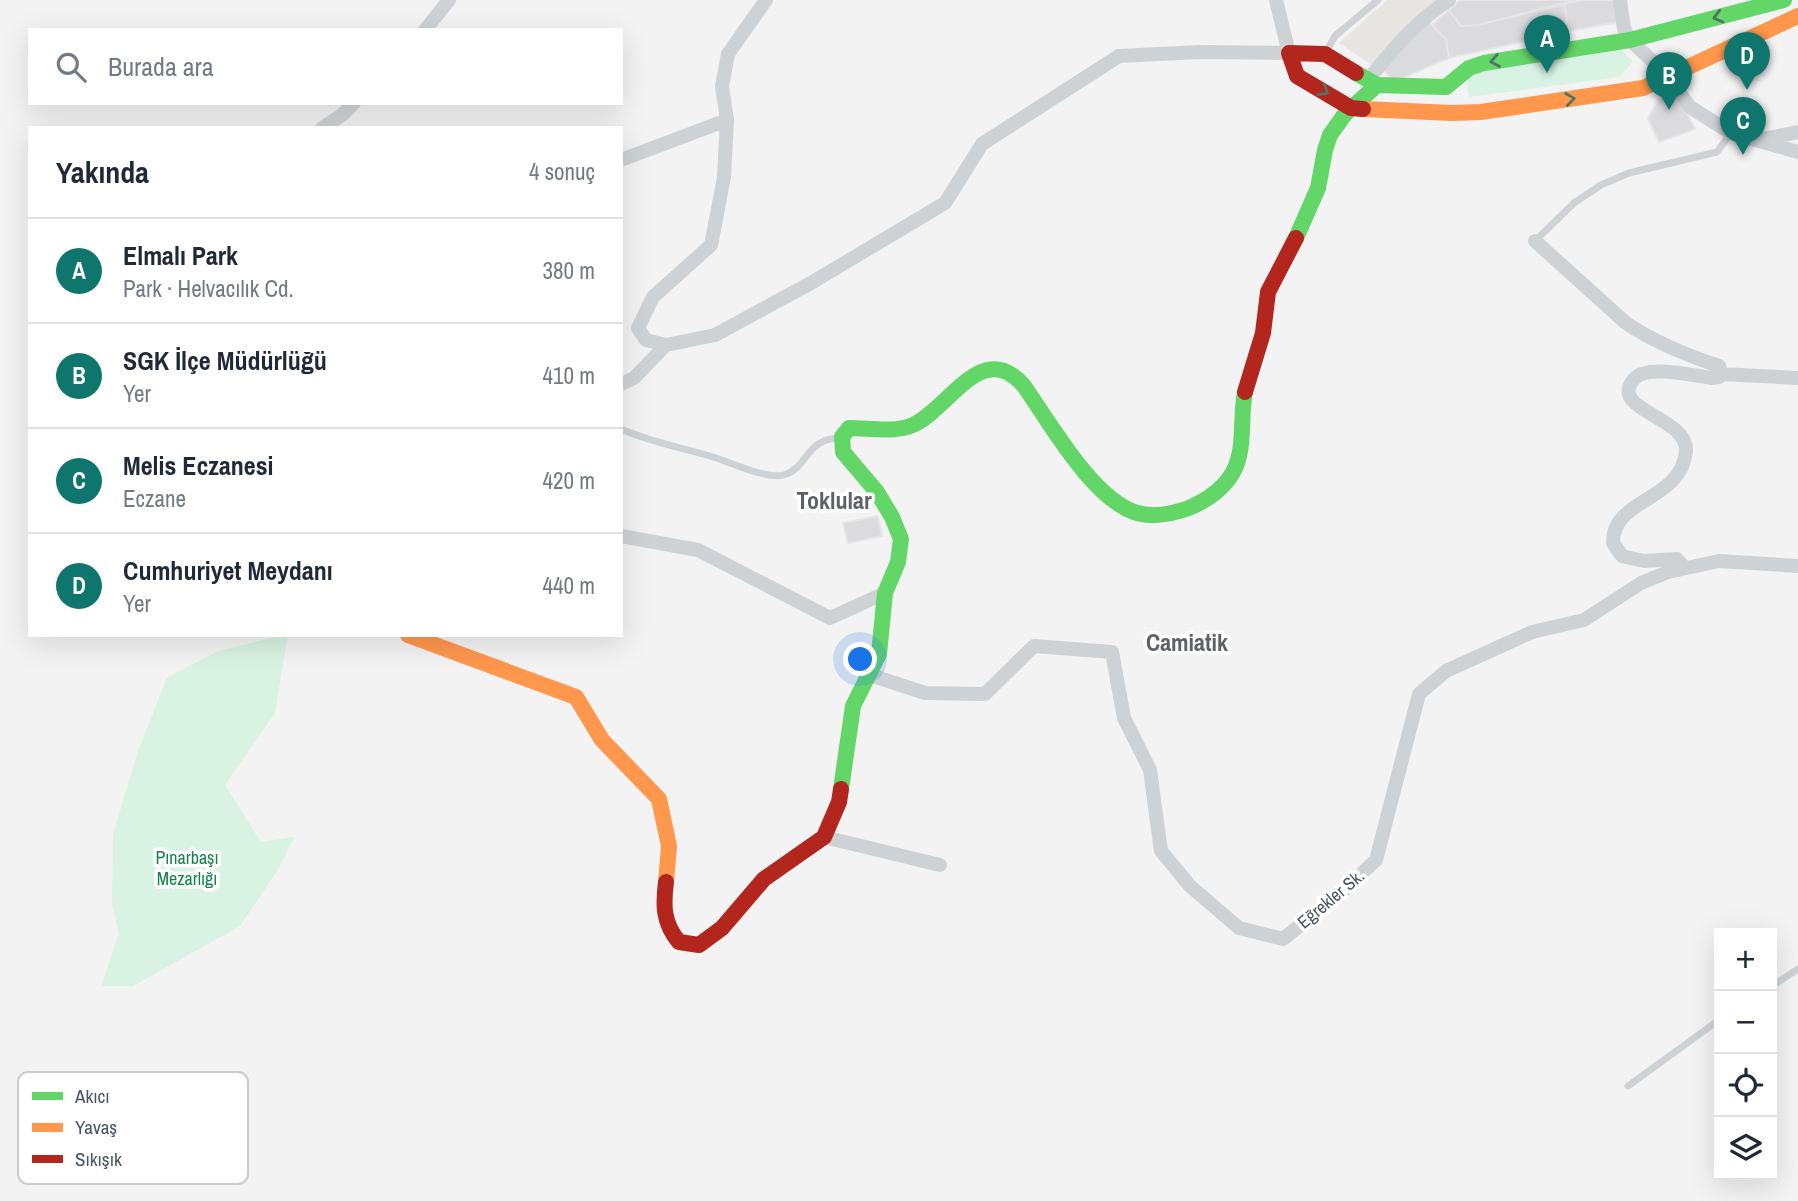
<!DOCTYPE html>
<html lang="tr">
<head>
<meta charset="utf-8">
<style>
  :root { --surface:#fff; --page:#f2f2f3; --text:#1f2937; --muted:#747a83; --line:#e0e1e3; --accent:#0f766e }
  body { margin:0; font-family:"Archivo Narrow",sans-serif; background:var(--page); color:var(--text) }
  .controls { position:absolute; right:21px; bottom:21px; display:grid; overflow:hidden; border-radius:0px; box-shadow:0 7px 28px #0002 }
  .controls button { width:63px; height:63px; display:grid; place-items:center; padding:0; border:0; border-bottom:2px solid var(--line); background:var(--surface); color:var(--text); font:35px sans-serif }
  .you { position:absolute; left:861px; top:660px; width:24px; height:24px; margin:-18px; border:5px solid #fff; border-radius:50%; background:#1a73e8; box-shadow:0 0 0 10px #1a73e833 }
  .badge { display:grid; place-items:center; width:46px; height:46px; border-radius:50%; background:var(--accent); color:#fff; font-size:23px; font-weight:700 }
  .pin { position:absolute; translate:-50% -58px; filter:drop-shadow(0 2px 4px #0008) }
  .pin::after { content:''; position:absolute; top:37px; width:24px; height:21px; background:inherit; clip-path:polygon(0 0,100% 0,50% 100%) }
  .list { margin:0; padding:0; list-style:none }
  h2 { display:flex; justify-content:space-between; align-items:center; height:91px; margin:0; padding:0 28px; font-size:30px }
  h2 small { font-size:23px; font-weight:400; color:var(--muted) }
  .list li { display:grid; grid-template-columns:46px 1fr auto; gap:21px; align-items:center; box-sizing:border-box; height:105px; padding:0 28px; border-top:2px solid var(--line) }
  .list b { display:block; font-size:26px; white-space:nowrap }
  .list p { margin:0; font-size:23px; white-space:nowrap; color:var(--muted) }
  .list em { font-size:23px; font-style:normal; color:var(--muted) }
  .icon { flex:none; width:38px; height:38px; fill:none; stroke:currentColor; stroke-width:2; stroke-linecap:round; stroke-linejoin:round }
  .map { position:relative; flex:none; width:1798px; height:1201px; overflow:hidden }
  .search { position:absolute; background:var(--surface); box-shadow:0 7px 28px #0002; left:28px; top:28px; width:595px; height:77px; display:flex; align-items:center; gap:18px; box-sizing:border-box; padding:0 24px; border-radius:0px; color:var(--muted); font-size:26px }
  .panel { position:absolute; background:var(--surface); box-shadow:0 7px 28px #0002; left:28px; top:126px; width:595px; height:511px; border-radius:0px }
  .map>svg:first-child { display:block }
  .commercial { fill:#e7e6e2 }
  .green { fill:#d8f2e3 }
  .building { fill:#dbdbdd; stroke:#e5e5e6; stroke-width:2 }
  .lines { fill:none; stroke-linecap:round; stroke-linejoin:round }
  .lane { stroke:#cfd2d4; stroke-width:7 }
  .street { stroke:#cfd2d4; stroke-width:14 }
  .fast { stroke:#63d668; stroke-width:16 }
  .slow { stroke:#ff974d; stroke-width:16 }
  .jam { stroke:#b3261e; stroke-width:16 }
  .oneway { stroke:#507563 }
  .labels { text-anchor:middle; stroke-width:7; stroke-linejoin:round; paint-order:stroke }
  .park-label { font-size:18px; fill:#14824f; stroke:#fff }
  .street-label { font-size:18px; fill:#495561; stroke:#fff }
  .district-label { font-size:24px; font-weight:bold; fill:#5e6268; stroke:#fff }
  .key { fill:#fff; stroke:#c8ccd0; stroke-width:2 }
  .key-label { font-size:19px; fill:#495561 }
</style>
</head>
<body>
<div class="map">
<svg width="1798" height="1201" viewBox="0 0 1798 1201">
  <rect width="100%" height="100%" fill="#f4f3f3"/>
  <!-- commercial -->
  <path class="commercial" d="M1387,0H1439L1372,65L1339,43Z"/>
  <!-- green -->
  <path class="green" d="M1620,48L1633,62L1619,77L1469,97L1467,80L1475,69Z
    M284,635H288L275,713L225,785L261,842L294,837L279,868L240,926L133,986H101L119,934L112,904L113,834L138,751L167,678L218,651Z"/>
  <!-- building -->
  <path class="building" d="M1460,0H1581L1478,25L1461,26L1449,10Z
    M1581,0H1616L1619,22L1569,31L1564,3Z
    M1564,3L1569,31L1449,58L1446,39L1432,25L1449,10L1461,26L1478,25Z
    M1427,20L1446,39L1449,58L1393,82L1383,69Z
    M1660,95L1681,102L1695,129L1659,142L1648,119Z
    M878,516L882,536L848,543L843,523Z"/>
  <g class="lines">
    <!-- lane -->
    <path class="lane" d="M1327,50L1335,36L1378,0
      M1535,241L1574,203L1601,185L1629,173L1717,152L1731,133
      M621,429C650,442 680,447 710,456C728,461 766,480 784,475C808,468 806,438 840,438
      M1772,986L1798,969
      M1628,1086L1719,1020"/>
    <!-- street -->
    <path class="street" d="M766,0L728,54L722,86L727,120L724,177L711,245L653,297L638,328L646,340L666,345L715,335L811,283L945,203L982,144L1119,56L1200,52L1289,53L1276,0
      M1620,0L1624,28L1630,40L1667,75L1690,107L1731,133L1798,152
      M425,30L449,0
      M1368,80C1392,50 1416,21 1449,0
      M322,128L342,115L354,103
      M1763,139L1798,132
      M621,160L727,120
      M1535,241L1626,323C1654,342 1686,355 1719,366L1721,374
      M621,384L634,378L666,345
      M621,536L698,550L830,618L885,593
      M1684,567L1677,559L1644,561L1622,556L1613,543C1612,498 1680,502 1686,452C1689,416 1607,411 1634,379C1647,364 1694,376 1712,378L1719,377L1721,374L1798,378
      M870,675L925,693L985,694L1034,646L1112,652L1124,718L1150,770L1161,851L1190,886L1239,928L1283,939L1344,890L1376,860L1419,694L1446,671L1532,632L1584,620L1641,583L1668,572L1719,561L1798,566
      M824,837L940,865"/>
    <!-- fast -->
    <path class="fast" d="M1356,73L1377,85L1446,87L1469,68L1484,63L1630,40L1784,0
      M1296,238L1318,188L1325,150L1330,135L1345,114L1377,85
      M841,789L853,706L879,654L885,593L898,562L901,539L892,517L877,492L843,452L842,437L849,428C870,428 894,433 913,425C949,409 982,337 1024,386C1050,423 1093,500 1137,513C1154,518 1172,514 1189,508C1208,500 1228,486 1236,466C1245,443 1240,417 1245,392"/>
    <!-- slow -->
    <path class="slow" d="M1363,109L1452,113L1481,112L1643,88L1798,16
      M408,635L576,697L602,740L659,799L669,846L666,882"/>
    <!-- jam -->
    <path class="jam" d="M1356,73L1325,54L1289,53L1297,76L1351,108L1363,109
      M1245,392L1263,333L1268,292L1296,238
      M666,882C663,905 663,923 679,942L699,945L722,928L764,879L824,837L839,802L841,789"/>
  </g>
  <!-- one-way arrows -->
  <defs><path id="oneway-chevron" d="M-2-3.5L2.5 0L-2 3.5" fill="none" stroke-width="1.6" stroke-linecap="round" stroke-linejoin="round" transform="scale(1.75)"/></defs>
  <g class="oneway">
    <use href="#oneway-chevron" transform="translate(1718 17) rotate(165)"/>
    <use href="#oneway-chevron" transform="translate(1495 61) rotate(170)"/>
    <use href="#oneway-chevron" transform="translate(1324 91) rotate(30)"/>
    <use href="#oneway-chevron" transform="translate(1570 99) rotate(-8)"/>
  </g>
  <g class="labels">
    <!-- park labels -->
    <g class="park-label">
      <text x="187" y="864">Pınarbaşı<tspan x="187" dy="21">Mezarlığı</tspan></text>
    </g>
    <!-- street labels -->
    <g class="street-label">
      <text transform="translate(1331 899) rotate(-40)" y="6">Eğrekler Sk.</text>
    </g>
    <!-- district labels -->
    <g class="district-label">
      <text x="834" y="509">Toklular</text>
      <text x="1187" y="651">Camiatik</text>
    </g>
  </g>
  <!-- legend -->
  <rect x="18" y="1072" width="230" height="112" rx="10" class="key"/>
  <rect x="32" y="1092" width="31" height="8" fill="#63d668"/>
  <rect x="32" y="1123" width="31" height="9" fill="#ff974d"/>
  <rect x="32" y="1155" width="31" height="8" fill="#b3261e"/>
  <g class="key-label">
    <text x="75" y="1103">Akıcı</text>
    <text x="75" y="1134">Yavaş</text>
    <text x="75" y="1166">Sıkışık</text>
  </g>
</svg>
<div class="controls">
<button>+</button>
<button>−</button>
<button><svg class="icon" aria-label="locate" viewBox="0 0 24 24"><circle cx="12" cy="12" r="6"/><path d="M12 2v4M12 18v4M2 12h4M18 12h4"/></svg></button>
<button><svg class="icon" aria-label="layers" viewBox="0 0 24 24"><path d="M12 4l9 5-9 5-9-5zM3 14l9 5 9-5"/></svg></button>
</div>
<div class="you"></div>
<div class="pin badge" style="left:1547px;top:73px">A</div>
<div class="pin badge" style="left:1669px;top:110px">B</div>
<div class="pin badge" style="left:1743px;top:155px">C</div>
<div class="pin badge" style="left:1747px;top:90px">D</div>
<div class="search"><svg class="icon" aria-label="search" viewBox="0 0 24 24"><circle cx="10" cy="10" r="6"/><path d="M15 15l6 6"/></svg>Burada ara</div>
<section class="panel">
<h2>Yakında<small>4 sonuç</small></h2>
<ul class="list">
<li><span class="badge">A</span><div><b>Elmalı Park</b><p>Park · Helvacılık Cd.</p></div><em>380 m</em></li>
<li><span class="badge">B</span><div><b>SGK İlçe Müdürlüğü</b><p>Yer</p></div><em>410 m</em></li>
<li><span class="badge">C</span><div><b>Melis Eczanesi</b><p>Eczane</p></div><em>420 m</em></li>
<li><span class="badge">D</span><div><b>Cumhuriyet Meydanı</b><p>Yer</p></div><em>440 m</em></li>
</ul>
</section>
</div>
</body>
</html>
